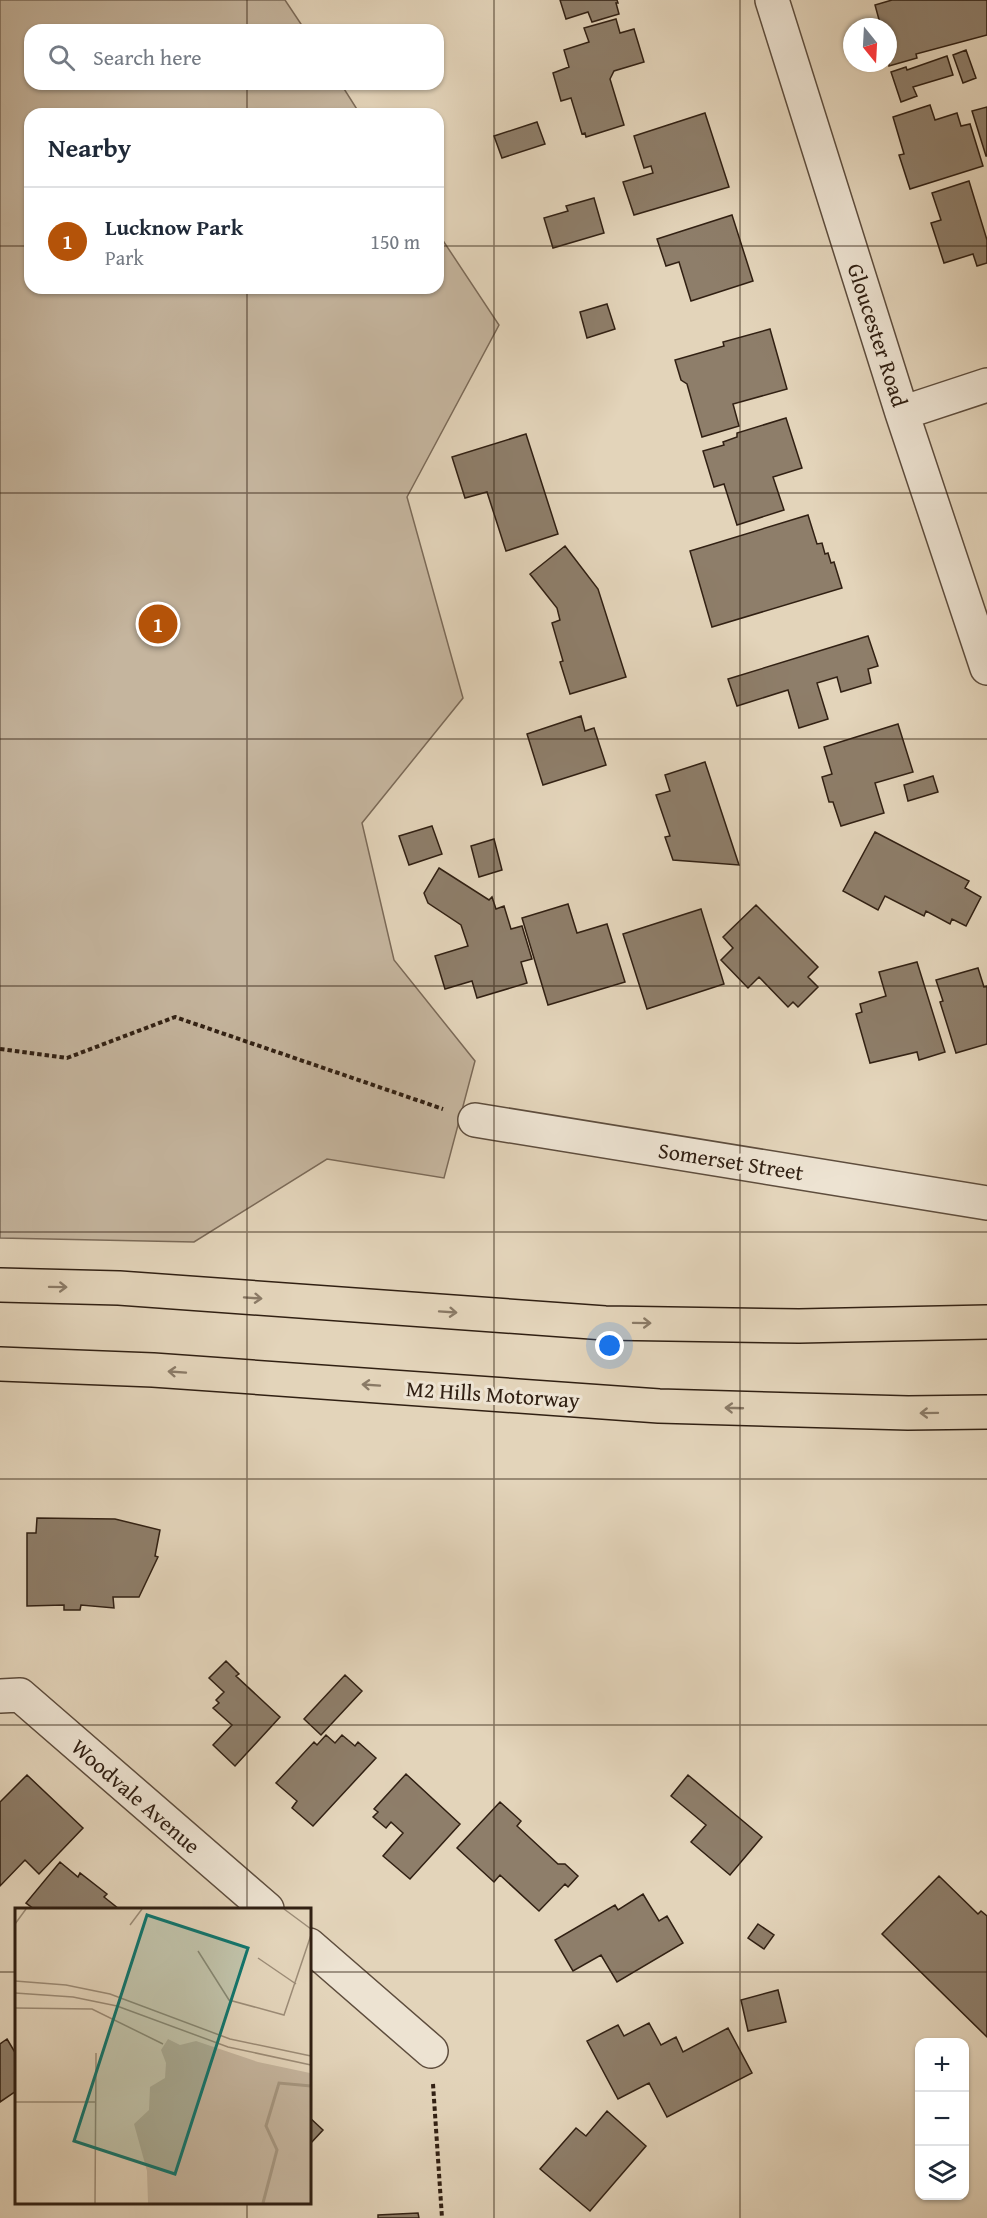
<!DOCTYPE html>
<html lang="en">
<head>
<meta charset="utf-8">
<style>
  :root { --surface:#fff; --page:#f6f6f7; --text:#1f2937; --muted:#747a83; --line:#e0e1e3; --accent:#b45309 }
  body { margin:0; font-family:"Gentium Book Plus",serif; background:var(--page); color:var(--text) }
  .controls { position:absolute; right:18px; bottom:18px; display:grid; overflow:hidden; border-radius:12px; box-shadow:0 2px 4px #0004 }
  .controls button { width:54px; height:54px; display:grid; place-items:center; padding:0; border:0; border-bottom:2px solid var(--line); background:var(--surface); color:var(--text); font:30px sans-serif }
  .compass { position:absolute; left:843px; top:18px; width:54px; height:54px; border-radius:50%; background:var(--surface); box-shadow:0 2px 4px #0004; rotate:162deg }
  .you { position:absolute; left:610px; top:1346px; width:21px; height:21px; margin:-15px; border:4px solid #fff; border-radius:50%; background:#1a73e8; box-shadow:0 0 0 9px #1a73e833 }
  .badge { display:grid; place-items:center; width:39px; height:39px; border-radius:50%; background:var(--accent); color:#fff; font-size:20px; font-weight:700 }
  .pin { position:absolute; translate:-50% -50%; border:3px solid #fff; box-shadow:0 2px 6px #0006 }
  .list { margin:0; padding:0; list-style:none }
  h2 { display:flex; justify-content:space-between; align-items:center; height:78px; margin:0; padding:0 24px; font-size:26px }
  h2 small { font-size:20px; font-weight:400; color:var(--muted) }
  .list li { display:grid; grid-template-columns:39px 1fr auto; gap:18px; align-items:center; box-sizing:border-box; height:108px; padding:0 24px; border-top:2px solid var(--line) }
  .list b { display:block; font-size:22px; white-space:nowrap }
  .list p { margin:0; font-size:20px; white-space:nowrap; color:var(--muted) }
  .list em { font-size:20px; font-style:normal; color:var(--muted) }
  .icon { flex:none; width:33px; height:33px; fill:none; stroke:currentColor; stroke-width:2; stroke-linecap:round; stroke-linejoin:round }
  .map { position:relative; flex:none; width:987px; height:2218px; overflow:hidden }
  .search { position:absolute; background:var(--surface); box-shadow:0 2px 4px #0004; left:24px; top:24px; width:420px; height:66px; display:flex; align-items:center; gap:15px; box-sizing:border-box; padding:0 21px; border-radius:18px; color:var(--muted); font-size:22px }
  .panel { position:absolute; background:var(--surface); box-shadow:0 2px 4px #0004; left:24px; top:108px; width:420px; height:186px; border-radius:18px }
  .map>svg:first-child { display:block }
  .green { fill:#c5b59e; stroke:#7b6a58; stroke-width:1.5 }
  .building { fill:#8e7e6a; stroke:#312013; stroke-width:1.5 }
  .lines { fill:none; stroke-linecap:round; stroke-linejoin:round }
  .street-casing { stroke:#5e4d3d; stroke-width:36 }
  .highway-casing { stroke:#312013; stroke-width:36 }
  .path { stroke:#312013; stroke-width:4; stroke-dasharray:4.5 3; stroke-linecap:butt }
  .street { stroke:#ede3d2; stroke-width:33 }
  .highway { stroke:#e3d4ba; stroke-width:33 }
  .oneway { stroke:#8a7a66 }
  .grid { fill:none; stroke:#312013; stroke-width:1.5; stroke-opacity:0.55 }
  .labels { text-anchor:middle; stroke-width:6; stroke-linejoin:round; paint-order:stroke }
  .street-label { font-size:22px; fill:#312013; stroke:#ede3d2 }
  .inset-river { fill:none; stroke:#a69781; stroke-width:3 }
  .inset-road { fill:none; stroke:#9c8c77; stroke-width:1.5 }
  .view { fill:#0f766e; fill-opacity:0.15; stroke:#0f766e; stroke-width:3 }
  .inset-edge { fill:none; stroke:#312013; stroke-width:3 }
</style>
</head>
<body>
<div class="map">
<svg width="987" height="2218" viewBox="0 0 987 2218">
  <rect width="100%" height="100%" fill="#e3d4ba"/>
  <filter id="stains"><feTurbulence type="fractalNoise" baseFrequency=".00333" numOctaves="4"/><feColorMatrix values="0 0 0 0 .2 0 0 0 0 .09 0 0 0 0 .02 0 0 0 .5 -.17"/></filter>
  <radialGradient id="worn" r=".72"><stop offset=".6" stop-color="#630" stop-opacity="0"/><stop offset="1" stop-color="#630" stop-opacity=".3"/></radialGradient>
  <!-- green -->
  <path class="green" d="M0,0H285L305,30H30V84H341L360,114H30V288H438V233L499,325L407,497L463,698L362,823L394,960L475,1061L444,1178L327,1159L194,1242L0,1238Z"/>
  <!-- building -->
  <path class="building" d="M560,0H617L618,3H616L619,14L592,22L588,12L566,19Z
    M892,0H987V35L916,54L917,58L889,66L888,27H881L875,5Z
    M616,19L620,33L634,29L644,62L614,71L610,79L624,125L586,137L585,133L582,134L571,98L561,101L553,73L569,67L564,50L589,42L584,28Z
    M966,50L976,78L963,83L953,55Z
    M947,56L953,75L913,87L917,96L901,102L891,72L906,67L907,70Z
    M930,105L935,120L957,113L961,126L970,124L983,166L910,189L899,155L904,154L893,117Z
    M987,107V156H986L972,111Z
    M705,113L729,187L634,215L623,182L653,173L651,166L644,168L634,136Z
    M537,122L545,144L502,158L494,136Z
    M969,181L987,240V263L977,266L973,254L944,263L931,223L941,220L932,193Z
    M594,198L604,233L553,248L544,218L568,211L566,206Z
    M732,215L753,281L691,301L679,262L666,266L657,239Z
    M607,304L615,329L587,338L580,312Z
    M770,329L787,389L733,404L739,426L702,437L687,384L681,380L675,360L724,346L723,342Z
    M786,418L802,468L773,477L784,510L737,525L724,484L714,487L703,451L724,445L723,442L737,437V433Z
    M526,434L558,534L506,551L487,492L465,498L452,457Z
    M808,515L817,544L822,543L825,554L828,553L831,563L834,562L842,588L712,627L690,551Z
    M565,546L598,589L626,677L570,694L560,662L563,661L552,623L560,620L557,608L530,574Z
    M868,636L878,666L868,669L871,683L841,692L837,677L817,683L828,719L799,728L788,690L737,706L728,679Z
    M581,716L585,731L594,728L606,765L543,785L527,734Z
    M898,724L913,772L875,783L884,813L841,826L833,802H829L822,777L832,774L824,747Z
    M705,762L739,865L673,860L665,837L670,836L656,795L670,791L665,775Z
    M933,776L938,792L908,801L904,785Z
    M432,826L442,854L409,865L399,836Z
    M875,832L969,881L965,888L981,897L966,926L952,919L950,924L926,911L924,916L885,896L878,910L843,891Z
    M494,839L502,870L479,877L471,846Z
    M439,868L489,900L492,897L496,909L504,906L511,929L522,926L532,959L521,962L527,983L477,998L472,981L445,989L435,956L468,946L461,925L428,903L424,893Z
    M568,904L577,933L607,924L625,982L548,1005L522,918Z
    M756,905L818,967L808,977L818,987L798,1007L793,1002L788,1007L759,977L748,988L721,960L733,948L723,937Z
    M701,909L724,984L647,1009L623,934Z
    M917,962L945,1052L919,1060L917,1052L870,1063L856,1014L862,1012L860,1004L886,996L879,972Z
    M978,968L984,987L987,986V1044L956,1053L940,1002L943,1001L936,980Z
    M37,1518L115,1519L160,1530L155,1556L158,1557L139,1597H113L114,1608L81,1605L80,1610H64V1605L27,1606V1533H36Z
    M226,1661L239,1674L236,1676L280,1717L235,1766L213,1745L232,1725L213,1708L219,1703L216,1700L224,1692L209,1678Z
    M345,1675L362,1691L321,1735L304,1719Z
    M326,1735L335,1743L342,1735L355,1746L358,1742L376,1758L313,1826L292,1808L297,1801L276,1783L314,1742L317,1745Z
    M406,1774L460,1824L410,1879L383,1856L403,1833L391,1822L386,1828L373,1817L378,1812L374,1809Z
    M27,1775L83,1828L39,1874L25,1860L0,1886V1802Z
    M688,1775L762,1837L730,1875L691,1842L706,1825L671,1796Z
    M500,1802L521,1821L517,1826L558,1864H565L578,1876L568,1887L565,1884L539,1911L500,1875L494,1882L457,1848Z
    M60,1862L78,1877L80,1873L107,1894L104,1897L119,1909H34L26,1903Z
    M939,1876L978,1914L981,1911L987,1916V2037L882,1934Z
    M643,1894L659,1921L667,1916L683,1943L617,1982L601,1955L573,1971L555,1940L615,1905L618,1910Z
    M758,1924L774,1935L764,1949L748,1938Z
    M778,1990L786,2022L748,2031L741,2000Z
    M649,2023L661,2045L676,2037L683,2052L728,2028L752,2073L667,2117L649,2083L618,2099L587,2041L618,2025L624,2036Z
    M7,2039L16,2054V2091L0,2102V2044Z
    M607,2111L646,2146L590,2211L540,2169L576,2128L586,2136Z
    M309,2117L323,2130L309,2145Z
    M418,2213L419,2218H378V2215Z"/>
  <g class="lines">
    <defs>
      <path id="street" d="M772,0L902,413L987,668
        M902,413L987,385
        M475,1120L987,1203
        M0,1696L20,1695L267,1909
        M309,1945L431,2051"/>
      <path id="highway" d="M0,1285L119,1288L605,1323L799,1326L987,1322
        M0,1364L153,1370L659,1406L908,1413L987,1412"/>
    </defs>
    <!-- street casing -->
    <use href="#street" class="street-casing"/>
    <!-- highway casing -->
    <use href="#highway" class="highway-casing"/>
    <!-- path -->
    <path class="path" d="M0,1049L67,1058L175,1017L443,1109
      M433,2084L442,2218"/>
    <!-- street -->
    <use href="#street" class="street"/>
    <!-- highway -->
    <use href="#highway" class="highway"/>
  </g>
  <!-- one-way arrows -->
  <defs><path id="oneway-shaft" d="M-6 0H5M1.5-3L5.5 0L1.5 3" fill="none" stroke-width="1.6" stroke-linecap="round" stroke-linejoin="round" transform="scale(1.5)"/></defs>
  <g class="oneway">
    <use href="#oneway-shaft" transform="translate(58 1287) rotate(1)"/>
    <use href="#oneway-shaft" transform="translate(253 1298) rotate(4)"/>
    <use href="#oneway-shaft" transform="translate(448 1312) rotate(4)"/>
    <use href="#oneway-shaft" transform="translate(642 1323) rotate(1)"/>
    <use href="#oneway-shaft" transform="translate(177 1372) rotate(-176)"/>
    <use href="#oneway-shaft" transform="translate(371 1385) rotate(-176)"/>
    <use href="#oneway-shaft" transform="translate(734 1408) rotate(-178)"/>
    <use href="#oneway-shaft" transform="translate(929 1413) rotate(179)"/>
  </g>
  <!-- grid -->
  <path class="grid" d="M247,0V30M494,0V2218M740,0V2218M247,84V114M0,246H30M438,246H987M247,288V1909M0,493H987M0,739H987M0,986H987M0,1232H987M0,1479H987M0,1725H987M0,1972H16M309,1972H987M247,2202V2218"/>
  <g class="labels">
    <!-- street labels -->
    <g class="street-label">
      <text transform="translate(878 335) rotate(72)" y="8">Gloucester Road</text>
      <text transform="translate(731 1161) rotate(9)" y="8">Somerset Street</text>
      <text transform="translate(493 1394) rotate(4)" y="8">M2 Hills Motorway</text>
      <text transform="translate(136 1796) rotate(41)" y="8">Woodvale Avenue</text>
    </g>
  </g>
  <!-- overview -->
  <g transform="translate(15 1908)">
    <rect width="296" height="296" fill="#e3d4ba"/>
    <path d="M153,131L165,137L181,133L243,154L295,165V295H133L132,263L119,216L134,202L135,179L150,170L151,155L146,142Z" fill="#c5b59e"/>
    <path class="inset-river" d="M248,295L262,242L251,218L264,175L296,178"/>
    <path class="inset-road" d="M269,1L296,21M0,16L11,1M115,17L127,1M183,43L214,92L269,107L296,27M243,50L281,76M0,73L51,77L95,86L215,131L296,148M0,85L58,89L102,98L213,139L296,157M0,100L77,101L148,136M0,194H81M80,295L81,145"/>
    <path class="view" d="M132,7L233,40L160,266L59,233Z"/>
    <rect width="296" height="296" class="inset-edge"/>
  </g>
  <rect width="100%" height="100%" filter="url(#stains)"/>
  <rect width="100%" height="100%" fill="url(#worn)"/>
</svg>
<div class="controls">
<button>+</button>
<button>−</button>
<button><svg class="icon" aria-label="layers" viewBox="0 0 24 24"><path d="M12 4l9 5-9 5-9-5zM3 14l9 5 9-5"/></svg></button>
</div>
<svg class="compass" viewBox="-18 -18 36 36"><path d="M0-13l5 13h-10z" fill="#e53935"/><path d="M0 13l5-13h-10z" fill="#747a83"/></svg>
<div class="you"></div>
<div class="pin badge" style="left:158px;top:624px">1</div>
<div class="search"><svg class="icon" aria-label="search" viewBox="0 0 24 24"><circle cx="10" cy="10" r="6"/><path d="M15 15l6 6"/></svg>Search here</div>
<section class="panel">
<h2>Nearby<small></small></h2>
<ul class="list">
<li><span class="badge">1</span><div><b>Lucknow Park</b><p>Park</p></div><em>150 m</em></li>
</ul>
</section>
</div>
</body>
</html>
